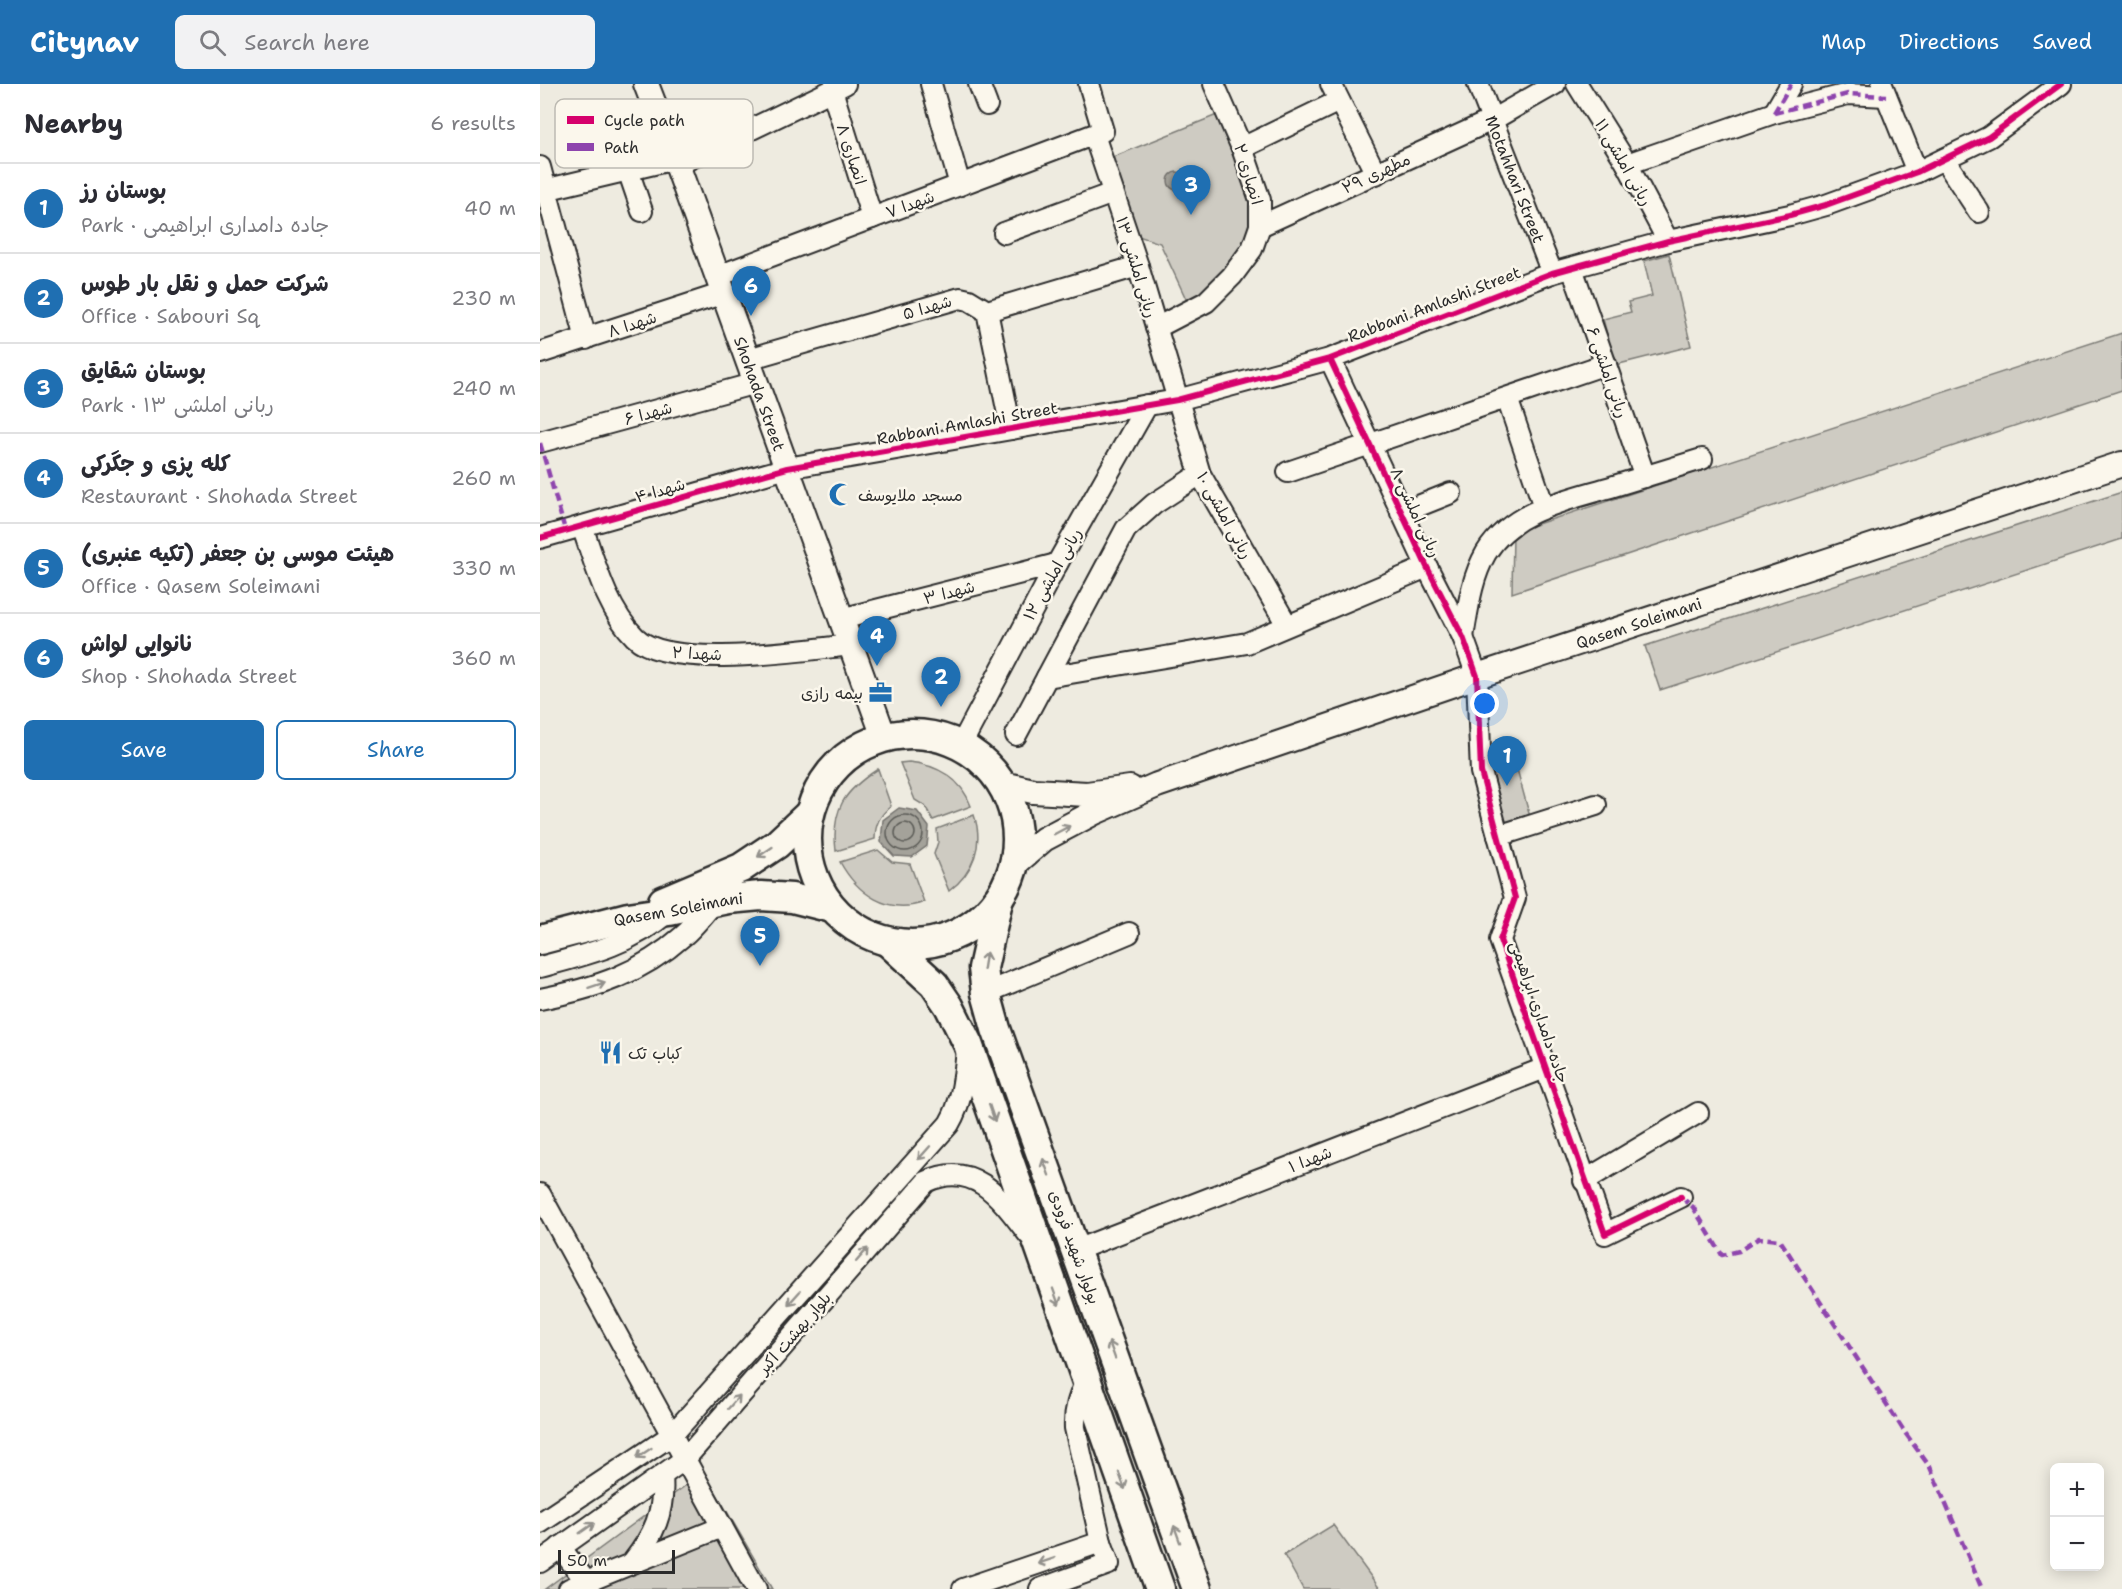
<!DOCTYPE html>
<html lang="en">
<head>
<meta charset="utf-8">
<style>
  :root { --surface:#fff; --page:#f2f2f3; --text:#2b2b33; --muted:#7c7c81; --line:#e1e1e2; --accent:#1f6fb2 }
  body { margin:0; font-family:"Shantell Sans","Playpen Sans Arabic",sans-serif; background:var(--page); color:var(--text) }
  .controls { position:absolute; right:18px; bottom:18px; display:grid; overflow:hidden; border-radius:9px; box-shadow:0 3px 15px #0003 }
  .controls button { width:54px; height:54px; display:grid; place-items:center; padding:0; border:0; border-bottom:2px solid var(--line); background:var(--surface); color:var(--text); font:30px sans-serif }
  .scale { position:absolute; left:18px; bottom:15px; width:117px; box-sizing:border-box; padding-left:6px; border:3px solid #2b2b2b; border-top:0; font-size:16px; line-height:21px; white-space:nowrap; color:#2b2b2b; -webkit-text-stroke:4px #fbf7ec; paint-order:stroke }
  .you { position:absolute; left:945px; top:620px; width:21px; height:21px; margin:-15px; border:4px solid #fff; border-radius:50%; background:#1a73e8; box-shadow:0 0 0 9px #1a73e833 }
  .badge { display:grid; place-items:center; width:39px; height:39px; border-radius:50%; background:var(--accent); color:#fff; font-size:20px; font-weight:700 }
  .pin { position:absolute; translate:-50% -50px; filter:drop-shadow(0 2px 3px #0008) }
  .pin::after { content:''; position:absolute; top:32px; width:21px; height:18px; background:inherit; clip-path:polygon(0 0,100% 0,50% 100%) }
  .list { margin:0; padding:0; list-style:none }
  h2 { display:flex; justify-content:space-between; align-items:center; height:78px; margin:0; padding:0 24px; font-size:26px }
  h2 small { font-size:20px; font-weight:400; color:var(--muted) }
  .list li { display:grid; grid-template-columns:39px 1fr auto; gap:18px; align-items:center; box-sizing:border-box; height:90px; padding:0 24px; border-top:2px solid var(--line) }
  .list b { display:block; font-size:22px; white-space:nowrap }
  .list p { margin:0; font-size:20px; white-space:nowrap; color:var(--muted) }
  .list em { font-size:20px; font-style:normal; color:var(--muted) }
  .actions { display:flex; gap:12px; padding:18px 24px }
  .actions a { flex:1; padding:14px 0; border:2px solid var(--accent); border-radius:9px; text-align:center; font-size:21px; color:var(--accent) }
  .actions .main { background:var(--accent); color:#fff }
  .icon { flex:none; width:33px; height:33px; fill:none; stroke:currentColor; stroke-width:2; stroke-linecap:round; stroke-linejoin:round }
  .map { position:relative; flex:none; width:1582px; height:1505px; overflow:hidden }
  header { display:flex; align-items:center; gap:36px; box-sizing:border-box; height:84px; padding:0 30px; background:var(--accent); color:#fff }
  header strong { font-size:28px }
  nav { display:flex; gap:33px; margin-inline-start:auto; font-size:21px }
  .search { width:420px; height:54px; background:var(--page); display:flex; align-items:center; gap:15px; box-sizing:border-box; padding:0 21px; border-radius:9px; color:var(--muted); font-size:22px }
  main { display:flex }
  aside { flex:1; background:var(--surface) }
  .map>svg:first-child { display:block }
  .green { fill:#cecbc2; stroke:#7c7b76; stroke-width:1.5 }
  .water { fill:#a4a29a; stroke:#74726e; stroke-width:1.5 }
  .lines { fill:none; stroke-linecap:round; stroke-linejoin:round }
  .shore { stroke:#5b5b57; stroke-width:1.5 }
  .minor-casing { stroke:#2b2b2b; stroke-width:24 }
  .major-casing { stroke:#2b2b2b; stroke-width:28 }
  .highway-casing { stroke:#2b2b2b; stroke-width:33 }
  .minor { stroke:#fbf7ec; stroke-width:20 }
  .major { stroke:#fbf7ec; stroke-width:24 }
  .highway { stroke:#fbf7ec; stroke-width:28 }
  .quiet { stroke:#8e44ad; stroke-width:4.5; stroke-dasharray:9 4.5; stroke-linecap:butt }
  .cycleway-casing { stroke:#fbf7ec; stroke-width:10 }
  .cycleway { stroke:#d6006c; stroke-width:6 }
  .oneway { stroke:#93918c }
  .labels { text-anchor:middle; stroke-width:5; stroke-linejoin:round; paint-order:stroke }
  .street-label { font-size:16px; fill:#2b2b2b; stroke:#fbf7ec }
  .poi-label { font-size:16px; fill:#2b2b2b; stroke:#fbf7ec; text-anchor:start }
  .key { fill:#fbf7ec; stroke:#bdbab2; stroke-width:1.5 }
  .key-label { font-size:16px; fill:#2b2b2b }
</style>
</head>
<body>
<header>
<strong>Citynav</strong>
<div class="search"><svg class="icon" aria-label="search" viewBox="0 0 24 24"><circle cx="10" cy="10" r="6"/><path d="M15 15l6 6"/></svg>Search here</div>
<nav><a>Map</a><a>Directions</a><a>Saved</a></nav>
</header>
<main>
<aside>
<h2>Nearby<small>6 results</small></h2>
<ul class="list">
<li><span class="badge">1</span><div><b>بوستان رز</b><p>Park · جاده دامداری ابراهیمی</p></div><em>40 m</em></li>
<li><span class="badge">2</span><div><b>شرکت حمل و نقل بار طوس</b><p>Office · Sabouri Sq</p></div><em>230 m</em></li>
<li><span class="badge">3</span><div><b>بوستان شقایق</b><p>Park · ربانی املشی ۱۳</p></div><em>240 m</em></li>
<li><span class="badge">4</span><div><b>کله پزی و جگرکی</b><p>Restaurant · Shohada Street</p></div><em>260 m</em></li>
<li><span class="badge">5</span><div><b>هيئت موسی بن جعفر (تکیه عنبری)</b><p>Office · Qasem Soleimani</p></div><em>330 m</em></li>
<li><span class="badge">6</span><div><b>نانوایی لواش</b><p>Shop · Shohada Street</p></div><em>360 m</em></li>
</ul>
<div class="actions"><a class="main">Save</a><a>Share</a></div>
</aside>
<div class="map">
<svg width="1582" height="1505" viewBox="0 0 1582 1505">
  <rect width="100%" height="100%" fill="#eeebe0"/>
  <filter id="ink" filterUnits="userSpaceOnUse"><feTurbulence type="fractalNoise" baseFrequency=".0167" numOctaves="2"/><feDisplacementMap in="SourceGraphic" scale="12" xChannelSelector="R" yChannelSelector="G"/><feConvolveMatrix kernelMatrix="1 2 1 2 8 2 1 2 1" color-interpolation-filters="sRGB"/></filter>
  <g filter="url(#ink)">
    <!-- green -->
    <path class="green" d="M677,31L716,121L706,161L675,201L647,217L620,159L595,151L568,75Z
      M1129,170L1151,262L1075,281L1063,235L1091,228L1088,218L1112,212L1104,177Z
      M1582,249V306L972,509L973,448Z
      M1582,408V455L1120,606L1105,562Z
      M970,659L991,737L964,744L943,667Z
      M369,678C397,681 421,694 431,722L393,736L385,722L375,716L360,679Z
      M338,685L351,722C340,731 335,740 335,755L296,767C291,725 304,707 338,685Z
      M434,731C444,760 434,788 409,807L394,770L398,758L397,745Z
      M338,766L352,778L370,780L384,818C348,832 317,809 300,778Z
      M164,1388L232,1505H5Z
      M793,1441L840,1505H763L744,1471Z"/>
    <!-- water -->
    <path class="water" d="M628 97a9 9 0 1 1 18 0a9 9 0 1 1-18 0Z
      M359,724L377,727L389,743L387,762L372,773L354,772L341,758L343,736Z"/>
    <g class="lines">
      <!-- shore -->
      <path class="shore" d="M347 749a18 18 0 1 1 36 0a18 18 0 1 1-36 0Z
        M355 749a10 10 0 1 1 20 0a10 10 0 1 1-20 0Z"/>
      <defs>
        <g id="minor">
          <path d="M391,0L420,101"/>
          <path d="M439,0L447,21"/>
          <path d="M791,0L836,90"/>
          <path id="s1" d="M938,0L1012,189"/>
          <path d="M1037,0L1087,80L1128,157"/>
          <path d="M1342,1L1377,88"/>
          <path d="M292,6L332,134"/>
          <path d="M1234,29L1251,0"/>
          <path d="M554,51L598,182L660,390L747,541"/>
          <path d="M702,64L799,17"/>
          <path d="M1404,75L1439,128"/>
          <path d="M1087,80L1234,29L1308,10L1346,12"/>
          <path d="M137,81L305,0"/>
          <path d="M0,83L46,255"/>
          <path d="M88,86L102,127"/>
          <path d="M0,107L135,75"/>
          <path d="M720,142L952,36L1015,0"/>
          <path d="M464,149L573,109"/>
          <path d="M1032,184L1105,393"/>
          <path d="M178,192L563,47L549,0"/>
          <path d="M447,227L471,345"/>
          <path d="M616,244L666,218L692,192L712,165L720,142V116L702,64L674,0"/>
          <path d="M0,269L184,209"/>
          <path d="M208,275L420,214L429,216L447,227L598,182"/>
          <path d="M790,275L887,483L923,553L937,592L941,688L975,814L960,856L1065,1150L1141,1113"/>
          <path d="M967,314L1004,423"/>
          <path d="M0,358L216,299"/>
          <path d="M748,388L1066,280"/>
          <path d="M861,429L911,409"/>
          <path d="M42,442C55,479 66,524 95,553C129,587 264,566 311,561"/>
          <path d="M0,454L247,384L637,316L790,275L1012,189L1128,157L1250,131L1286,121L1377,88L1449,53L1521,0"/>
          <path d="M301,535L517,480"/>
          <path d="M923,553C928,525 931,495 946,469C973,425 1028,416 1074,402C1103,393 1132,384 1162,375"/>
          <path d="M507,593L707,559L887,483"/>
          <path d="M476,651L586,445L614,420L660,390"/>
          <path d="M421,661L517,480L607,321"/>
          <path d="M958,752L1056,721"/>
          <path d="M0,883C49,870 89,861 128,828"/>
          <path d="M446,909L589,849"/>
          <path d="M0,915C56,904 100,890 143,852C155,842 164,829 175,818"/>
          <path d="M1044,1097L1158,1029"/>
          <path d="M0,1110L216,1505"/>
          <path d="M536,1166L1005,984"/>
          <path d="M0,1439L132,1351L409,1040C423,1016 424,993 427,966"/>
          <path d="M20,1463L47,1499"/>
          <path d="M0,1478L145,1375L386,1098C435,1074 463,1117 489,1151"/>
          <path d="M92,1479C114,1451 125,1428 122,1392"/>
          <path d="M29,1505L182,1443"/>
          <path d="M423,1505L561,1458"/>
          <path d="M500,1505L569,1480L561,1458L535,1344C534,1326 539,1313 546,1296"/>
        </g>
        <g id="major">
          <path id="s2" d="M106,0L135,75L344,653"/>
          <path d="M463,700L493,707L547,710L590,704"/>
          <path id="s3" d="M475,780L504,755L555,728L617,701L937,592L1582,380"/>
        </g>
        <g id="highway">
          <circle cx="372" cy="755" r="105"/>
          <path d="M123,817L201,784L237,760L269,730"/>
          <path d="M458,817L443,884L446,909L456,945L657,1505"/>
          <path id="s4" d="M0,856L88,833L129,827L188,815L221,812L252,814L292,824"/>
          <path d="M347,857L394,900L409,922L428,960L620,1505"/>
        </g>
      </defs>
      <!-- minor casing -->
      <use href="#minor" class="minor-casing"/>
      <!-- major casing -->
      <use href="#major" class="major-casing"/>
      <!-- highway casing -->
      <use href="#highway" class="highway-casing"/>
      <!-- minor -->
      <use href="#minor" class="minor"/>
      <!-- major -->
      <use href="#major" class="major"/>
      <!-- highway -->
      <use href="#highway" class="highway"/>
      <!-- quiet -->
      <path class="quiet" d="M1234,29L1308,10L1346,12
        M1234,29L1251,0
        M0,359L25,446
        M1141,1113L1153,1123L1182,1171L1199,1167L1219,1154L1240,1156L1366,1350L1390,1383L1442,1505"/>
      <defs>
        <path id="cycleway" d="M790,275L887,483L923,553L937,592L941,688L975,814L960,856L1065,1150L1141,1113
          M0,454L247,384L637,316L790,275L1012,189L1128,157L1250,131L1286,121L1377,88L1449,53L1521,0"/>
      </defs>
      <!-- cycleway casing -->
      <use href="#cycleway" class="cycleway-casing"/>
      <!-- cycleway -->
      <use href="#cycleway" class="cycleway"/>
    </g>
    <!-- one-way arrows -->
    <defs><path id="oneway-shaft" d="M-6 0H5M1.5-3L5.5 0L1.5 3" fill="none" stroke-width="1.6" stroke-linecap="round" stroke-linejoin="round" transform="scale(1.5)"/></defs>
    <g class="oneway">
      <use href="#oneway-shaft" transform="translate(522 746) rotate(-28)"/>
      <use href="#oneway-shaft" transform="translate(225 768) rotate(146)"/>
      <use href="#oneway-shaft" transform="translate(445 877) rotate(-81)"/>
      <use href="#oneway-shaft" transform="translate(57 901) rotate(-18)"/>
      <use href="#oneway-shaft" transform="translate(452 1029) rotate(71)"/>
      <use href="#oneway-shaft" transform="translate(384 1069) rotate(132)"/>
      <use href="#oneway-shaft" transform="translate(506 1083) rotate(-110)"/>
      <use href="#oneway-shaft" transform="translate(322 1171) rotate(-49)"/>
      <use href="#oneway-shaft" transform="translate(516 1213) rotate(70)"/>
      <use href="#oneway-shaft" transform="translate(254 1214) rotate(132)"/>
      <use href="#oneway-shaft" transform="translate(572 1266) rotate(-110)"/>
      <use href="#oneway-shaft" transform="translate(194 1318) rotate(-49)"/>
      <use href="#oneway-shaft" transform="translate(104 1369) rotate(146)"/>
      <use href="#oneway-shaft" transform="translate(582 1397) rotate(70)"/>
      <use href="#oneway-shaft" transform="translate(47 1444) rotate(-35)"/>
      <use href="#oneway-shaft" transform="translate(637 1450) rotate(-110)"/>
      <use href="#oneway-shaft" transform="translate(506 1477) rotate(161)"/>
    </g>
  </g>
  <!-- icons -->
  <defs>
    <symbol id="mosque-bare" viewBox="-9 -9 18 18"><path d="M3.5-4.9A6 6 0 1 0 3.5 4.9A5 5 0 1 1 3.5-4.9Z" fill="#1f6fb2" stroke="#fbf7ec" stroke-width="2.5" paint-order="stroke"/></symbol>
    <symbol id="office-bare" viewBox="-9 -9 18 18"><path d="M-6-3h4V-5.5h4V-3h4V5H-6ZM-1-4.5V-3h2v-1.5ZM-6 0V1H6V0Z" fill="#1f6fb2" stroke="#fbf7ec" stroke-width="2.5" paint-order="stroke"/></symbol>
    <symbol id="restaurant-bare" viewBox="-9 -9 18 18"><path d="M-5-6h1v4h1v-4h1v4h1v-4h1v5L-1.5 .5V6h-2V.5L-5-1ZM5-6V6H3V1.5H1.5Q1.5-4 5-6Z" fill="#1f6fb2" stroke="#fbf7ec" stroke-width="2.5" paint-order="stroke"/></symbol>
  </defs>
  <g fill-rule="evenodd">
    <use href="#mosque-bare" x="284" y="394" width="33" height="33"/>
    <use href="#office-bare" x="324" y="592" width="33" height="33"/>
    <use href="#restaurant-bare" x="54" y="952" width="33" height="33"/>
  </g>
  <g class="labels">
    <!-- street labels -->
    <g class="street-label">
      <text transform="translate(312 70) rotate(72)" y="6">انصاری ۸</text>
      <text transform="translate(1084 78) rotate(60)" y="6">ربانی املشی ۱۱</text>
      <text transform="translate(836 89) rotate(-25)" y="6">مطهری ۲۹</text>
      <text transform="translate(709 90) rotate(73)" y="6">انصاری ۲</text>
      <text dy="6" stroke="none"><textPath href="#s1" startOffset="102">Motahhari Street</textPath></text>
      <text transform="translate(370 120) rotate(-20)" y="6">شهدا ۷</text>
      <text transform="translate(597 183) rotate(73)" y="6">ربانی املشی ۱۳</text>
      <text transform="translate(894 220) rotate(-21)" y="6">Rabbani Amlashi Street</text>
      <text transform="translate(387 223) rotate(-16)" y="6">شهدا ۵</text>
      <text transform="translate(92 240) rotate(-18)" y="6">شهدا ۸</text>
      <text transform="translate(1068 288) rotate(71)" y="6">ربانی املشی ۶</text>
      <text dy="6" stroke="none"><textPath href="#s2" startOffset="330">Shohada Street</textPath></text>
      <text transform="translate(108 329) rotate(-15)" y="6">شهدا ۶</text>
      <text transform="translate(427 339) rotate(-10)" y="6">Rabbani Amlashi Street</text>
      <text transform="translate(120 406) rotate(-16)" y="6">شهدا ۴</text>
      <text transform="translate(876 428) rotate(65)" y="6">ربانی املشی ۸</text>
      <text transform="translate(685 431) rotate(61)" y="6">ربانی املشی ۱۰</text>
      <text transform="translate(512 490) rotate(-61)" y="6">ربانی املشی ۱۲</text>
      <text transform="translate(409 508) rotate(-14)" y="6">شهدا ۳</text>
      <text dy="6" stroke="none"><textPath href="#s3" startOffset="672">Qasem Soleimani</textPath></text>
      <text transform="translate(157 569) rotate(3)" y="6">شهدا ۲</text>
      <text dy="6" stroke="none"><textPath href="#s4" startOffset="142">Qasem Soleimani</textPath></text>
      <text transform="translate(1000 928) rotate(71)" y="6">جاده دامداری ابراهیمی</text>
      <text transform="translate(770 1075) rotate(-21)" y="6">شهدا ۱</text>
      <text transform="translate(535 1163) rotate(70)" y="6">بولوار شهید فرودی</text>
      <text transform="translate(254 1249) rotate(-49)" y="6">بلوار بهشت اکبر</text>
    </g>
    <!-- poi labels -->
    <g class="poi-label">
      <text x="318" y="417">مسجد ملایوسف</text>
      <text x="323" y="615" text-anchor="end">بیمه رازی</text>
      <text x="88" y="975">کباب تک</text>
    </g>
  </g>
  <!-- legend -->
  <rect x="15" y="15" width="198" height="69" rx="9" class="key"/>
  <rect x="27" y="32" width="27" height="8" fill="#d6006c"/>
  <rect x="27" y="59" width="27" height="8" fill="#8e44ad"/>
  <g class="key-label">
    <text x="64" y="42">Cycle path</text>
    <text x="64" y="69">Path</text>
  </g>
</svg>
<div class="controls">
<button>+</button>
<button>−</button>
</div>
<div class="scale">50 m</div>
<div class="you"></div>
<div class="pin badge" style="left:967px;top:702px">1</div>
<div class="pin badge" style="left:401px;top:623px">2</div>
<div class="pin badge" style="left:651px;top:131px">3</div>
<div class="pin badge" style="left:337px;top:582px">4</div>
<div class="pin badge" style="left:220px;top:882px">5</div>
<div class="pin badge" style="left:211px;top:232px">6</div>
</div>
</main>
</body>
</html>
